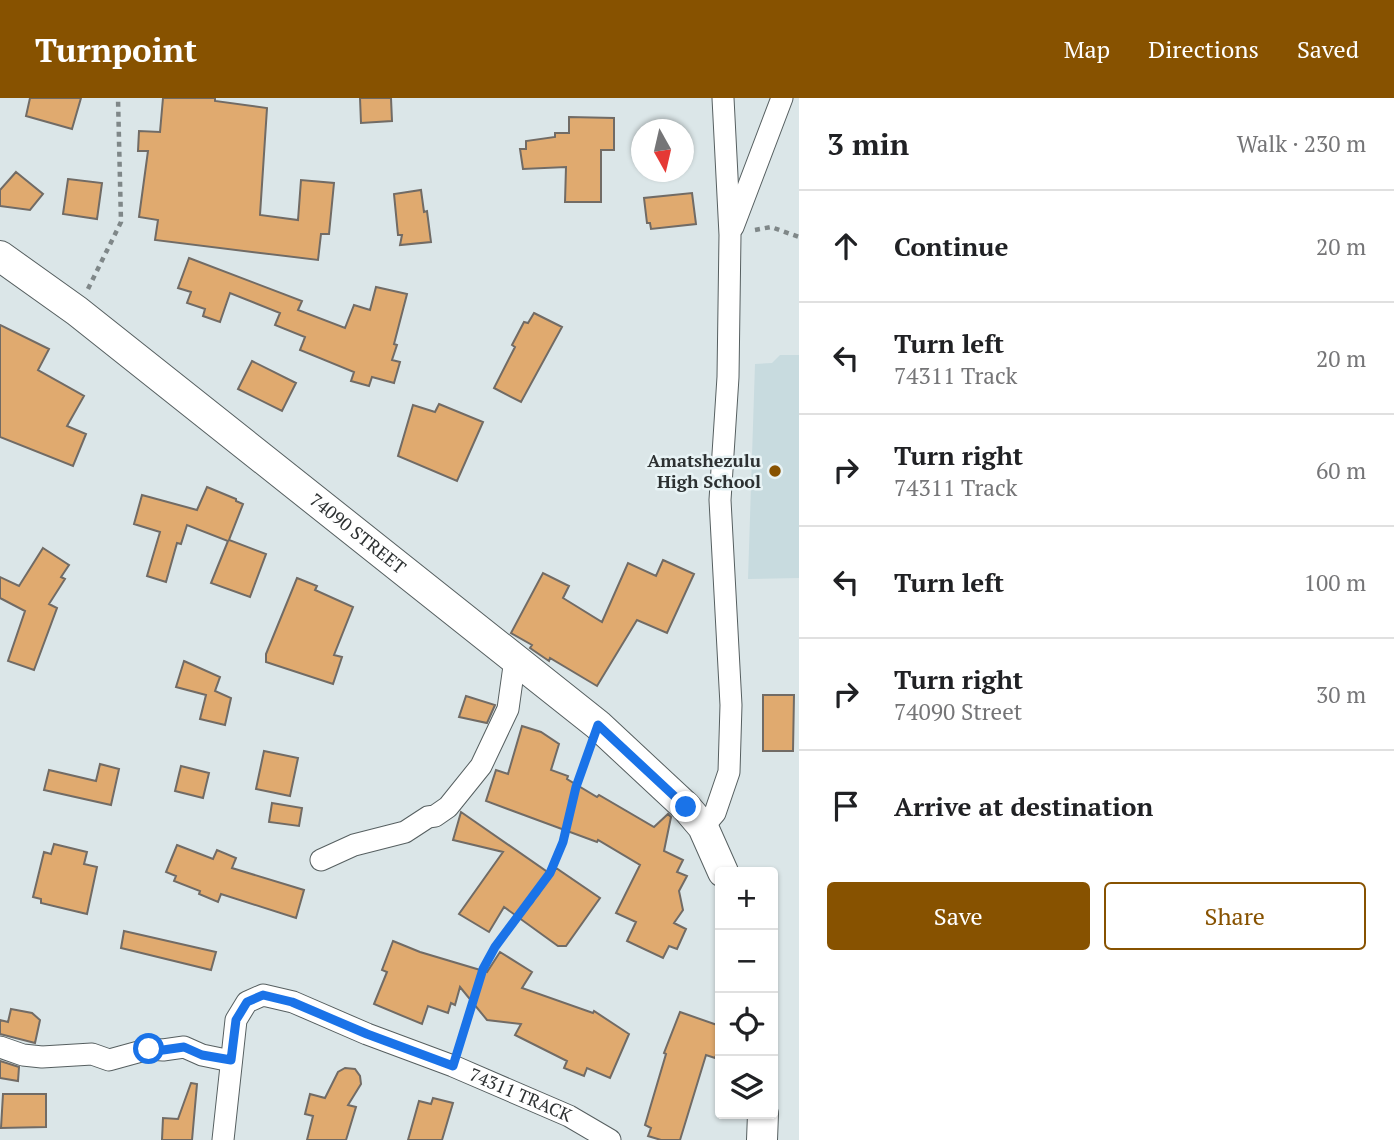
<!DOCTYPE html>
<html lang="en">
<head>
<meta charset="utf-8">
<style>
  :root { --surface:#fff; --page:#f6f6f6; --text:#202124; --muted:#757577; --line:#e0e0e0; --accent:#875200 }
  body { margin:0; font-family:"PT Serif",serif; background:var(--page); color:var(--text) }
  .controls { position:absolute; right:21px; bottom:21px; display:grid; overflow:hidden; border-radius:7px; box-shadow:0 2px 5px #0004 }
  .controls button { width:63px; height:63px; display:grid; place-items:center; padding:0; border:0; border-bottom:2px solid var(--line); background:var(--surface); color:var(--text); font:35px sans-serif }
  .compass { position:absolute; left:631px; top:21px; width:63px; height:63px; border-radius:50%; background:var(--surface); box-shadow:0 2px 5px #0004; rotate:172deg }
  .stop { position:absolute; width:21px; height:21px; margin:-16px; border:5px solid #1a73e8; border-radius:50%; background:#fff }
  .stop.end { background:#1a73e8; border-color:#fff; box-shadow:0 2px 7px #0008 }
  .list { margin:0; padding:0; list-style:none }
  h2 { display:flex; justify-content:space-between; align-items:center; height:91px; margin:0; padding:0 28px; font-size:30px }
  h2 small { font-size:23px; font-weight:400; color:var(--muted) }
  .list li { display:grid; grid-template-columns:46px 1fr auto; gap:21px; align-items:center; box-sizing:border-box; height:112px; padding:0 28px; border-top:2px solid var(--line) }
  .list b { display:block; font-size:26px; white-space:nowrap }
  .list p { margin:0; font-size:23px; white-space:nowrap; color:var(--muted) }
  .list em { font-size:23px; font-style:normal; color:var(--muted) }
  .actions { display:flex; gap:14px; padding:21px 28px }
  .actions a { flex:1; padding:16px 0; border:2px solid var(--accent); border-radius:7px; text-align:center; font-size:24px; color:var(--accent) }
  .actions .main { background:var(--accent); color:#fff }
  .icon { flex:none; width:38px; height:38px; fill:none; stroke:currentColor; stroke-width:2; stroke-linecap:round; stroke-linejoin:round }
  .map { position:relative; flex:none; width:799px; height:1042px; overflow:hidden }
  header { display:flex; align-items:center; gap:42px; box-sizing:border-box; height:98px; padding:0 35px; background:var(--accent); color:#fff }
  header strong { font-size:33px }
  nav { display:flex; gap:38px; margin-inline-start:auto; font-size:24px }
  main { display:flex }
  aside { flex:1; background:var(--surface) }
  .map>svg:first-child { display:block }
  .built { fill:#c8dbdf }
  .building { fill:#e0aa6f; stroke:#716b65; stroke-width:2 }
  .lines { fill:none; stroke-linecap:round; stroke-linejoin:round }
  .street-casing { stroke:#565f60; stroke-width:23 }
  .secondary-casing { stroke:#565f60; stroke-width:32 }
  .path { stroke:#7f8788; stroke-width:4.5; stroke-dasharray:5 5; stroke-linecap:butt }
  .street { stroke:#fff; stroke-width:21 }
  .secondary { stroke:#fff; stroke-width:30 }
  .route { stroke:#1a73e8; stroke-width:9 }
  .poi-dot { fill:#875200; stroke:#e8f3f5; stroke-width:2.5 }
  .labels { text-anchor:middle; stroke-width:5; stroke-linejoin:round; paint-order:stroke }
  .poi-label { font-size:18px; font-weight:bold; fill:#2d3132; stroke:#e8f3f5; text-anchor:end }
  .street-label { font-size:18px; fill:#2d3132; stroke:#e8f3f5 }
</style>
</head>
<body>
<header>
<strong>Turnpoint</strong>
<nav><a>Map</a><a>Directions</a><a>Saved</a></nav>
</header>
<main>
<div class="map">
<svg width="799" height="1042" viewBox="0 0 799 1042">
  <rect width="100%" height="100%" fill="#dbe6e8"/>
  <!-- built -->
  <path class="built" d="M780,257H799V480L748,481L755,266L772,265Z"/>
  <!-- building -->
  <path class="building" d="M30,0H81L72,31L26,18Z
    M163,0H215V3L267,10L260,117L298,122L301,82L334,85L329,136H321L318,162L155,142L158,122L139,119L148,53H138L139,33L160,34Z
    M360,0H391L392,23L361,25Z
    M569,19L614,20V52H601V104H565L566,69L523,71L520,51H526V43L555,39V35H569Z
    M16,74L43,96L30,112L0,108V92Z
    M68,81L102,85L97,121L63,116Z
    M421,92L424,114L427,113L431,144L400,147L402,137H398L394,96Z
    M692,95L696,126L651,131L650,125H647L644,100Z
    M189,160L302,203L298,212L345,230L354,207L370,212L376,189L407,196L394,246L397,247L392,262L400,264L394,285L372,279L369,288L351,283L354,274L300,252L305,239L275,227L280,215L230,195L220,224L203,218L205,211L187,205L191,194L178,190Z
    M534,215L562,229L521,304L494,290L515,249L512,247L524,224L528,225Z
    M0,227L49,251L38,272L84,298L67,328L86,336L73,368L0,339Z
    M252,263L296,285L282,313L238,291Z
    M439,306L483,324L457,383L398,358L413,307L435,314Z
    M207,389L236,401V403L243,406L229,442L266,456L250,499L211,485L228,443L187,427L181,446L177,445L166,484L147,478L160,434L134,426L142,397L197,412Z
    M43,450L69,467L61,479L65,481L49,506L57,510L34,572L8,563L25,513L0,500V479L19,488Z
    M663,462L694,476L667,535L637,522L597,588L550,560L549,563L530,550L532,547L511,535L543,475L569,488L563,500L602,524L628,465L656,478Z
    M297,480L317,488L315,492L353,509L334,557L342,559L333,586L266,564V556Z
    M184,563L220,579L215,593L231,600L225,627L200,621L206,597L176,589Z
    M763,597H794L793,653H763Z
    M466,598L495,607L487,625L459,619Z
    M522,628L541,634L559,646L551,672L568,678L567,681L597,699L599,697L654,729L668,716L671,719L664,753L683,762L677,774L687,778L679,793L683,812L674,825L686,831L677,851L669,848L663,860L627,843L636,824L616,815L640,767L598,742L597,744L486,703L496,672L508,676Z
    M264,653L298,660L290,698L256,691Z
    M100,666L119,671L111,707L44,692L49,672L96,683Z
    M181,668L209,675L203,700L175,693Z
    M272,705L302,710L299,728L269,724Z
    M461,714L552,777L556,770L600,800L566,848H558L504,809L489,834L459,816L503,754L453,742Z
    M54,746L87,754L84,766L97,769L87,816L41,805V801L33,799L44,754L51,756Z
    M177,747L213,761L217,752L236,760L232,770L304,792L296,820L221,796L218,804L199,796L200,793L174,783L176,778L166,774Z
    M124,833L216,854L211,872L121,850Z
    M393,843L420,854L487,874L500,854L532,874L522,890L593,915L594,913L629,936L610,980L587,970L584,978L564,970L567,963L515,937L521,926L487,922L460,889L455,907L451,905L448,915L428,908L422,926L374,906L387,874L382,872Z
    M11,911L32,915L40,922L35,945L0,936V922L8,924Z
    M680,914L720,928V947L715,960L706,957L680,1042H661L648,1038L651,1030L645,1027L666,956L664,955Z
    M0,963L19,969L18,983L0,980Z
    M345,970L355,971L360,978L361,986L348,1007L356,1009L346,1042H307L313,1018L305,1016L310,996L325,1000L338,974Z
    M191,985L197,986L192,1042H162L163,1020L178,1021Z
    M3,996H46V1029L1,1030Z
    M433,1000L453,1005L442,1042H408L419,1003L431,1006Z"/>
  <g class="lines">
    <defs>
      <g id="street">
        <path d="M733,129L782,0"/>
        <path d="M703,729L715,715L729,674L731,607L720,402L728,279L730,137L723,0"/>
        <path d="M321,762L354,747L405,734L428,719L435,718L448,709L481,668L508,611L515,561"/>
        <path d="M0,949L23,957L42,959L92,956L109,962L149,951L163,952L184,949L202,957L231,963"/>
        <path id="s1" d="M223,1042L236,922L247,904L263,897L293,904L367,936L453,968L569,1018L610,1042"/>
      </g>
      <g id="secondary">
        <path id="s2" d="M0,158L77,213L598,627L686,709L703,729L723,774"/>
        <path d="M762,1042L763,1016"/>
      </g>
    </defs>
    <!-- street casing -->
    <use href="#street" class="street-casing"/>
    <!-- secondary casing -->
    <use href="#secondary" class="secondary-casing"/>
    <!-- path -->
    <path class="path" d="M755,132L771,129L799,139
      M88,191L121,124L118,0
      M459,947C469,914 476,879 494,851C512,824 538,802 551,772C569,735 573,693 587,654"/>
    <!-- street -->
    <use href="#street" class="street"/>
    <!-- secondary -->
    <use href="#secondary" class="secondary"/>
  </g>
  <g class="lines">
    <!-- route -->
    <path class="route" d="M149,951L163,952L184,949L202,957L231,962L236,922L247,904L263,897L292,904L367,936L453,968L483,871L495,849L550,775L563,744L576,689L598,627L686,709"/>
  </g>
  <!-- markers -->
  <circle class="poi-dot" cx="775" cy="373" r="7"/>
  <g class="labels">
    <!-- poi labels -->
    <g class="poi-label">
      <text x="761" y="369">Amatshezulu<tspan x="761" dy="21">High School</tspan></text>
    </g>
    <!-- street labels -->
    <g class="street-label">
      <text dy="6" stroke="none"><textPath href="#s2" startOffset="453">74090 STREET</textPath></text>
      <text dy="6" stroke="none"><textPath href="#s1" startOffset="436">74311 TRACK</textPath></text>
    </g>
  </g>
</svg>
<div class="controls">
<button>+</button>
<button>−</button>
<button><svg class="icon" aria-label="locate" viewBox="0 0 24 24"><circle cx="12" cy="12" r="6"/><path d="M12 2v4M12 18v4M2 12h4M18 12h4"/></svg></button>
<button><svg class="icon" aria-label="layers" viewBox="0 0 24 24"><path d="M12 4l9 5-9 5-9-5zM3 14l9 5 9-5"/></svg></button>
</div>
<svg class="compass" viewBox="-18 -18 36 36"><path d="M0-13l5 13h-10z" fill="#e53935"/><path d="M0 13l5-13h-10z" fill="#757577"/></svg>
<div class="stop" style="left:149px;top:951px"></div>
<div class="stop end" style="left:686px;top:709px"></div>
</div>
<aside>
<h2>3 min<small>Walk · 230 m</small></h2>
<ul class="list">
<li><svg class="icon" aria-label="ahead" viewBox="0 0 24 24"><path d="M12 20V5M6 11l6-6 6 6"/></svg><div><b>Continue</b></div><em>20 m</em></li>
<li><svg class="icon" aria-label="left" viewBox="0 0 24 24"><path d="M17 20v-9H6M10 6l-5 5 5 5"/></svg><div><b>Turn left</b><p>74311 Track</p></div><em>20 m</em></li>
<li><svg class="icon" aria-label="right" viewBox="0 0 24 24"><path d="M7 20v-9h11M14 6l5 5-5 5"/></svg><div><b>Turn right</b><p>74311 Track</p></div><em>60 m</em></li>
<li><svg class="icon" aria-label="left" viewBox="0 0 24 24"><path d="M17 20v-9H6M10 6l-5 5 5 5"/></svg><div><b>Turn left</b></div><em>100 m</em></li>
<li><svg class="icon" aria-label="right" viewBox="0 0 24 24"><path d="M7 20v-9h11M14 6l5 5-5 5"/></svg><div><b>Turn right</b><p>74090 Street</p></div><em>30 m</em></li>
<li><svg class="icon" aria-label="arrive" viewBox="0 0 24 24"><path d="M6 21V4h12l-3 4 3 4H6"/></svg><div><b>Arrive at destination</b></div></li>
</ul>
<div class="actions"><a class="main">Save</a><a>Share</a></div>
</aside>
</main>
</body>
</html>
